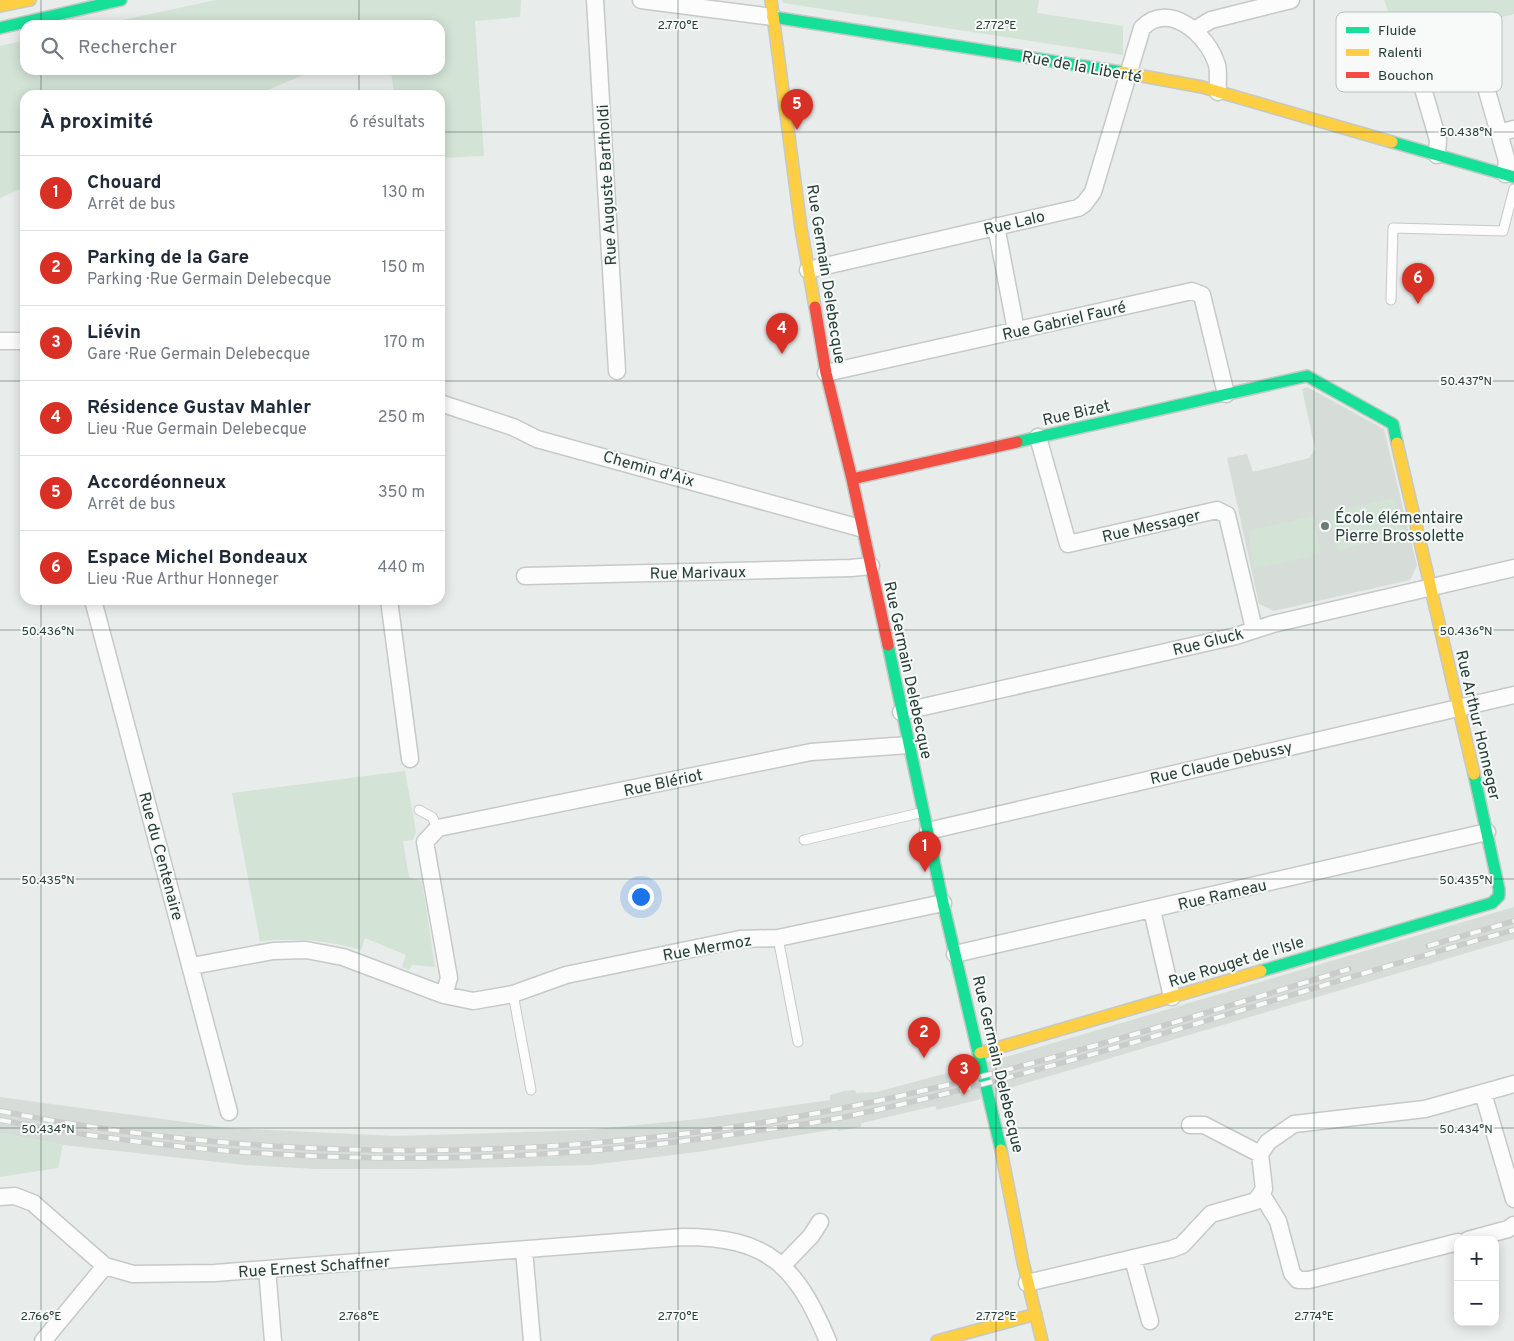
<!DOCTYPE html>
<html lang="fr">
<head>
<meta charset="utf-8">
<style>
  :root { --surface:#fff; --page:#f6f6f7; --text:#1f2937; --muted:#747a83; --line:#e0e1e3; --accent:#d93025 }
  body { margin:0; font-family:Overpass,sans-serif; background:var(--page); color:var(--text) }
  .controls { position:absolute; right:15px; bottom:15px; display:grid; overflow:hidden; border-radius:10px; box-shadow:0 2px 12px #0003 }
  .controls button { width:45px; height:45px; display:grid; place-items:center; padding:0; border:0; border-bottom:1px solid var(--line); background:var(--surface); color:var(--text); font:25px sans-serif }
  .you { position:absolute; left:640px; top:896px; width:18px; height:18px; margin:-12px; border:4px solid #fff; border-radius:50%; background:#1a73e8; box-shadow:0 0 0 8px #1a73e833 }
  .badge { display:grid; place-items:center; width:32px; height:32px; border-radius:50%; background:var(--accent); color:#fff; font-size:16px; font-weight:700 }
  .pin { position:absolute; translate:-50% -41px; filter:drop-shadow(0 1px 2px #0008) }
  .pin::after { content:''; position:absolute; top:26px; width:18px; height:15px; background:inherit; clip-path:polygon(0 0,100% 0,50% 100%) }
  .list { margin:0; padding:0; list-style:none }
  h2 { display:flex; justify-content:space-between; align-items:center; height:65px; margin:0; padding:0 20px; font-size:21px }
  h2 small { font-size:16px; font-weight:400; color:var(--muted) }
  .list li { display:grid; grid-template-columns:32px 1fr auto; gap:15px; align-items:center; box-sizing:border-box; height:75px; padding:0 20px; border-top:1px solid var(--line) }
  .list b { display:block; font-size:19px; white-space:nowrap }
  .list p { margin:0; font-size:16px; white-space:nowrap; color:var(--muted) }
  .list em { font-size:16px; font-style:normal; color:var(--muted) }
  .icon { flex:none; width:28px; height:28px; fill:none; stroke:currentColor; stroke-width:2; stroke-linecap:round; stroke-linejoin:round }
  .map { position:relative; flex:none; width:1514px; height:1341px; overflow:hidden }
  .search { position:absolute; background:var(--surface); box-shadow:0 2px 12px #0003; left:20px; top:20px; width:425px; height:55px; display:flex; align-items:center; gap:12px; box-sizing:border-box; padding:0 18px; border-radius:15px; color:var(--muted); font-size:19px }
  .panel { position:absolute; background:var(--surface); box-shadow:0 2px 12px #0003; left:20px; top:90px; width:425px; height:515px; border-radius:15px }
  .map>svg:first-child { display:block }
  .built { fill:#d6ddd9 }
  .green { fill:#d3e3d6 }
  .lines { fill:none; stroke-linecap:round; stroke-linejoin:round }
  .lane-casing { stroke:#c5c9c7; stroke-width:11 }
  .street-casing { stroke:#c5c9c7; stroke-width:19 }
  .fast-casing { stroke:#c4c9c7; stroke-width:14 }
  .slow-casing { stroke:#c4c9c7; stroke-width:14 }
  .jam-casing { stroke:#c4c9c7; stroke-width:14 }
  .lane { stroke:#fcfcfc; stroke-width:9 }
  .street { stroke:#fcfcfc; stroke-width:16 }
  .fast { stroke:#16e098; stroke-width:11 }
  .slow { stroke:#ffcf43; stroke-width:11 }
  .jam { stroke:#f24e42; stroke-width:11 }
  .rail-casing { stroke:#c9cccb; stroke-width:5.5 }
  .rail { stroke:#f7faf8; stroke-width:4; stroke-dasharray:11; stroke-linecap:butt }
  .ticks { fill:none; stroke:#273e36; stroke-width:1; stroke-opacity:0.45 }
  .poi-dot { fill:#6b7b75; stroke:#f7faf8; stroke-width:2 }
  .labels { text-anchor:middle; stroke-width:4; stroke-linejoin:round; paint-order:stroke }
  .street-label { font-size:16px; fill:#273e36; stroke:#f7faf8 }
  .poi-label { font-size:16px; fill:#273e36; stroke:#f7faf8; text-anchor:start }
  .key { fill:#f7faf8; stroke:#b9c2be; stroke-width:1 }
  .key-label { font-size:14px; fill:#273e36 }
  .ticks-label { font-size:12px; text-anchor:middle; fill:#273e36; stroke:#f7faf8; stroke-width:4; stroke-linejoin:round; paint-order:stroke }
</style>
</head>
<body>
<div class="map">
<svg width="1514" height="1341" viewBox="0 0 1514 1341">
  <rect width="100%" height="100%" fill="#e8ecea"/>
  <!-- built -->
  <path class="built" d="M1307,387L1384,429L1417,566L1410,580L1274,611L1259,604L1227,458L1247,454L1253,472L1309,458L1315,449L1302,389Z
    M1514,907V939L1006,1089L980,1093L981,1099L937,1110L935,1106L866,1122L861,1123V1127L838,1131L836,1129L698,1152L591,1165L421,1169H316L245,1165L63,1145L0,1133V1097L229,1128L396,1136L586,1130L699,1119L830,1100V1095L844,1091L855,1090L856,1093L877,1092L1013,1055Z"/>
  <!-- green -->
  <path class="green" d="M216,0H521L520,17L475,21L484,156L440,158V95H394L391,70H440V25H99Z
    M782,0H1039L1037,13L1123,26V55L783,3Z
    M1384,0H1514V14L1400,43Z
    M25,40V70H315L256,95H25V187L0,198V46Z
    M1394,498L1404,534L1338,550L1329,513Z
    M1313,516L1321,554L1254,569L1248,531Z
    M405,771L416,832L413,840L403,841L409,877L422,881L435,967L412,965L409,970L402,967L406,955L365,938L361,950C327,940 295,938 260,941L232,793Z
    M0,1133L63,1145L58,1168L0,1177Z"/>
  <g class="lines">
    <defs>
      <path id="lane" d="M1391,300L1393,228L1503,231L1514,189
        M419,810L432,817L438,828
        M804,840L924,812
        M778,938L798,1042
        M513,994L531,1090"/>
      <path id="street" d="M595,0L617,371
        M641,0L773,17
        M1196,29L1211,20L1291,0
        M1471,35L1507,161L1505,174
        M1415,61L1438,140L1437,155
        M1499,133L1514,129
        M996,226L1016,330
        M808,270L1078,208L1084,204L1093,192L1142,28C1169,0 1208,35 1217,65C1219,73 1217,84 1218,92
        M0,341H25
        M826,373L1192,291L1202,295L1226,394
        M440,403L513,427L537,439L860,528
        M1038,437L1068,544L1217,510L1227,515L1254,629
        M525,576L851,568L871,566
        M93,600L229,1112
        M389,600L410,759
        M901,712L1236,636L1273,624L1514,568
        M928,831L1514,695
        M1152,910L1172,997
        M955,954L1487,832
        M192,966L273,951L306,950L343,957L444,995L473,1001L513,994L566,975L740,939L778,938L943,903
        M444,995L449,978L425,842L438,828L811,752L908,745
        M1483,1093L1514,1199
        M1190,1125H1204L1260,1154
        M1262,1195L1278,1221L1292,1273L1298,1280H1309L1458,1242
        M0,1197L15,1196L33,1203L105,1266L133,1274L215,1273L683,1237C768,1237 796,1265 828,1341
        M1468,1240L1508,1229L1514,1225
        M524,1250L532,1341
        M1133,1259L1150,1321
        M782,1266L811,1236L820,1222
        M267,1269L273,1341
        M1027,1283L1172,1249L1182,1245L1211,1214L1256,1201L1264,1189L1260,1154L1268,1142L1294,1124L1425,1109L1514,1084
        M43,1341L105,1266"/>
      <path id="fast" d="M773,17L1121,72
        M0,28L121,0
        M1392,142L1514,177
        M1017,442L1307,376L1393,424L1397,443
        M888,645L943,903L1001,1150
        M1261,971L1492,903L1499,896V889L1474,774"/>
      <path id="slow" d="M771,0L801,228L815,307
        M0,6L30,0
        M1121,72L1202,87L1392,142
        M1397,443L1474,774
        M980,1053L1261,971
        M1001,1150L1023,1262L1042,1341
        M937,1341L1036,1314"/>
      <path id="jam" d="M815,307L826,373L852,479L888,645
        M852,479L1017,442"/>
    </defs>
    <!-- lane casing -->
    <use href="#lane" class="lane-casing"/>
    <!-- street casing -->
    <use href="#street" class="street-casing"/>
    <!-- fast casing -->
    <use href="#fast" class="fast-casing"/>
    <!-- slow casing -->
    <use href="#slow" class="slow-casing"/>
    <!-- jam casing -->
    <use href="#jam" class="jam-casing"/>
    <!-- lane -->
    <use href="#lane" class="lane"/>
    <!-- street -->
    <use href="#street" class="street"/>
    <!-- fast -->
    <use href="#fast" class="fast"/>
    <!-- slow -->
    <use href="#slow" class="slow"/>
    <!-- jam -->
    <use href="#jam" class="jam"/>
    <defs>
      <path id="rail" d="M1428,946L1514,921
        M0,1111C275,1165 569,1163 843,1108C1014,1074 1182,1020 1349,969
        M0,1120C246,1167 502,1170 749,1132C783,1127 816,1123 849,1116C1074,1068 1292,991 1514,930"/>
    </defs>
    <!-- rail casing -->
    <use href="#rail" class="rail-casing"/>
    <!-- rail -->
    <use href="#rail" class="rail"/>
  </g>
  <!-- ticks -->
  <path class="ticks" d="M41,0V25M359,0V25M678,0V1341M996,0V1341M1314,0V1341M41,70V95M359,70V95M0,132H25M440,132H1514M0,381H25M440,381H1514M41,600V1341M359,600V1341M0,630H1514M0,879H1514M0,1128H1514"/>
  <!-- markers -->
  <circle class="poi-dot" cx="1325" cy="526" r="5"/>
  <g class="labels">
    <!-- street labels -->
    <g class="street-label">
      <text transform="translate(1082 66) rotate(10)" y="6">Rue de la Liberté</text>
      <text transform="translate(606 185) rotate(-93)" y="6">Rue Auguste Bartholdi</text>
      <text transform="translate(1014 222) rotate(-13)" y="6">Rue Lalo</text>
      <text transform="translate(827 274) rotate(81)" y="6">Rue Germain Delebecque</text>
      <text transform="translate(1064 320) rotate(-13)" y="6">Rue Gabriel Fauré</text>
      <text transform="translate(1076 412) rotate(-13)" y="6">Rue Bizet</text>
      <text transform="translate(649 468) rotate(16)" y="6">Chemin d'Aix</text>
      <text transform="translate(1151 525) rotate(-13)" y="6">Rue Messager</text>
      <text transform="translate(698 572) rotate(-1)" y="6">Rue Marivaux</text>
      <text transform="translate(1208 641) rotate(-14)" y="6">Rue Gluck</text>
      <text transform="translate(909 670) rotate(78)" y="6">Rue Germain Delebecque</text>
      <text transform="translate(1479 725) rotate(77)" y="6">Rue Arthur Honneger</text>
      <text transform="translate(1221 762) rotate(-13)" y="6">Rue Claude Debussy</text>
      <text transform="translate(663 782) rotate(-12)" y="6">Rue Blériot</text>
      <text transform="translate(162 856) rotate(75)" y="6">Rue du Centenaire</text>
      <text transform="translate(1222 894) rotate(-13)" y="6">Rue Rameau</text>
      <text transform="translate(707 947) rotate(-10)" y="6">Rue Mermoz</text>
      <text transform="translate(1236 961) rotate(-17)" y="6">Rue Rouget de l'Isle</text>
      <text transform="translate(999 1064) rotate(77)" y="6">Rue Germain Delebecque</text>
      <text transform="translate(314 1266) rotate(-4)" y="6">Rue Ernest Schaffner</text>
    </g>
    <!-- poi labels -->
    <g class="poi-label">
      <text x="1335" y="523">École élémentaire<tspan x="1335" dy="18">Pierre Brossolette</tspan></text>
    </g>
  </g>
  <!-- legend -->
  <rect x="1336" y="12" width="166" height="80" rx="8" class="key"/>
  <rect x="1346" y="27" width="23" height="6" fill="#16e098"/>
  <rect x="1346" y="49" width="23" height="7" fill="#ffcf43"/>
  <rect x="1346" y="72" width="23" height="6" fill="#f24e42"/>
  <g class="key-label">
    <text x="1378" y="35">Fluide</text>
    <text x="1378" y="57">Ralenti</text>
    <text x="1378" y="80">Bouchon</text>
  </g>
  <g class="ticks-label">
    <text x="678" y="29">2.770°E</text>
    <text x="996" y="29">2.772°E</text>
    <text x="1466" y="136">50.438°N</text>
    <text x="1466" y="385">50.437°N</text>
    <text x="48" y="635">50.436°N</text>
    <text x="1466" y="635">50.436°N</text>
    <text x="48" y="884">50.435°N</text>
    <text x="1466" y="884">50.435°N</text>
    <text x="48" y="1133">50.434°N</text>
    <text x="1466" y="1133">50.434°N</text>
    <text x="41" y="1320">2.766°E</text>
    <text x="359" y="1320">2.768°E</text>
    <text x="678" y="1320">2.770°E</text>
    <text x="996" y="1320">2.772°E</text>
    <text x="1314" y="1320">2.774°E</text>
  </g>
</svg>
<div class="controls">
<button>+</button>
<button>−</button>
</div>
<div class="you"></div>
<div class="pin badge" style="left:925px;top:872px">1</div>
<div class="pin badge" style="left:924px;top:1058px">2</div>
<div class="pin badge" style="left:964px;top:1095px">3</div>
<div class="pin badge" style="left:782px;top:354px">4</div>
<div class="pin badge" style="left:797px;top:130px">5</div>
<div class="pin badge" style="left:1418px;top:304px">6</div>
<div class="search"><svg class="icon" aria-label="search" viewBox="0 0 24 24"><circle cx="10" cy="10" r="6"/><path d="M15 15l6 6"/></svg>Rechercher</div>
<section class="panel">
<h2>À proximité<small>6 résultats</small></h2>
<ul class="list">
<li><span class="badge">1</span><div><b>Chouard</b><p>Arrêt de bus</p></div><em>130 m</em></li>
<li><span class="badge">2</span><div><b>Parking de la Gare</b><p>Parking · Rue Germain Delebecque</p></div><em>150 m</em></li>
<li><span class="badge">3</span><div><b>Liévin</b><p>Gare · Rue Germain Delebecque</p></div><em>170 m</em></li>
<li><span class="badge">4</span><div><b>Résidence Gustav Mahler</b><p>Lieu · Rue Germain Delebecque</p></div><em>250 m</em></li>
<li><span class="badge">5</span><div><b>Accordéonneux</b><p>Arrêt de bus</p></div><em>350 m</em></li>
<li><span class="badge">6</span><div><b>Espace Michel Bondeaux</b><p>Lieu · Rue Arthur Honneger</p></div><em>440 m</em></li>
</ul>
</section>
</div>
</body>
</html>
